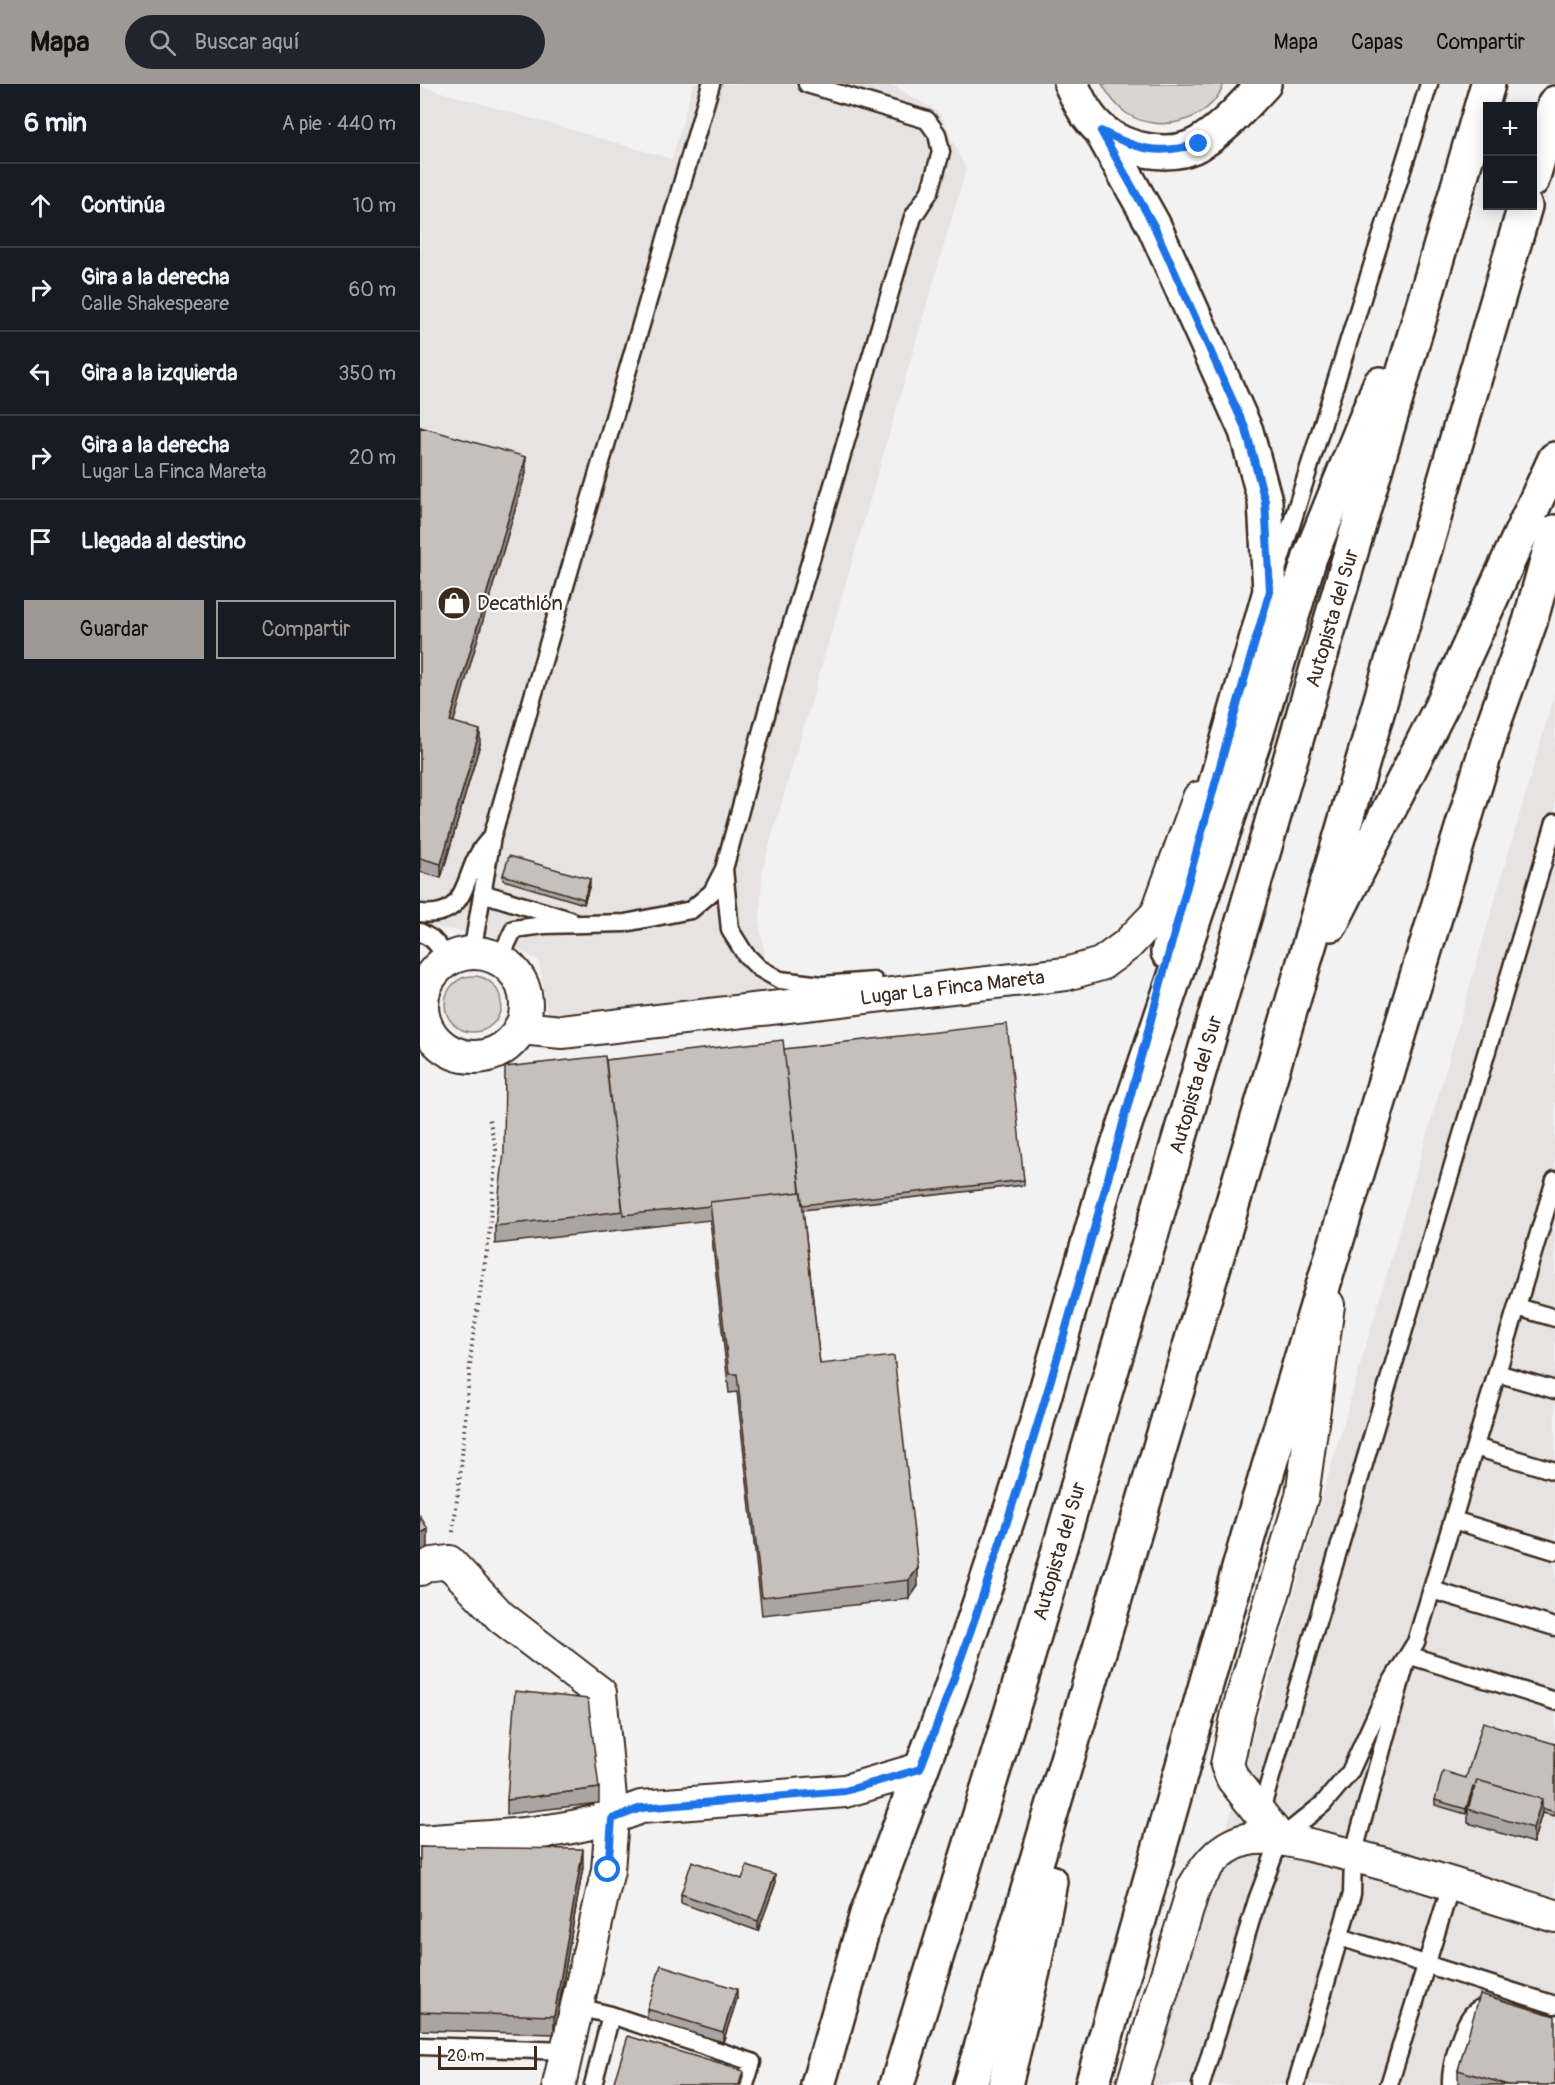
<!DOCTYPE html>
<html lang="es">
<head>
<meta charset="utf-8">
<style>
  :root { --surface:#171b24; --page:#20242c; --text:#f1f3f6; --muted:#9ea1a6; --line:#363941; --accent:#9f9995 }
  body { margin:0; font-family:Pangolin,sans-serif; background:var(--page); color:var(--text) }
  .controls { position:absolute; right:18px; top:18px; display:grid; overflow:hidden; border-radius:0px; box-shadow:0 3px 15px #0003 }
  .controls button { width:54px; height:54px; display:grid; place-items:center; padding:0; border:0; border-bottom:2px solid var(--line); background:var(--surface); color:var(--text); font:30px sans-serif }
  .scale { position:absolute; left:18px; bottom:15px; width:99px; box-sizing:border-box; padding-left:6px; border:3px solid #3b2a1e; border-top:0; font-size:16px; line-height:21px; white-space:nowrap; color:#3b2a1e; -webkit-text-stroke:4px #fff; paint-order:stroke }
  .stop { position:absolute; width:18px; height:18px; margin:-14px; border:4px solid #1a73e8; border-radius:50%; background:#fff }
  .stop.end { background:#1a73e8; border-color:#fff; box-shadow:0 2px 6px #0008 }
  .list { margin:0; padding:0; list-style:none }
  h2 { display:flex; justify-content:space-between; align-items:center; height:78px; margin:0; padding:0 24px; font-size:26px }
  h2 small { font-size:20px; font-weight:400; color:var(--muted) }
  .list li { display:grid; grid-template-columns:39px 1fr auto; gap:18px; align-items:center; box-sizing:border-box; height:84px; padding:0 24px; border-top:2px solid var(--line) }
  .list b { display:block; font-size:22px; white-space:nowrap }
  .list p { margin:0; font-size:20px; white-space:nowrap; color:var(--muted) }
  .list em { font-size:20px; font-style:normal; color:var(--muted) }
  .actions { display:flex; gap:12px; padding:18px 24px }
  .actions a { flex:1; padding:14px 0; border:2px solid var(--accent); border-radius:0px; text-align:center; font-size:21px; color:var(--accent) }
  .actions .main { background:var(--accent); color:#111 }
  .icon { flex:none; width:33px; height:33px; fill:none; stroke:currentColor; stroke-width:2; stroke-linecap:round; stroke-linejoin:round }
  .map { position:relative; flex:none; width:1135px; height:2001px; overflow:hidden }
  header { display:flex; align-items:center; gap:36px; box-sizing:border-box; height:84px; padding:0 30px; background:var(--accent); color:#111 }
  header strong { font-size:28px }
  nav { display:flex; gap:33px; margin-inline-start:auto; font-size:21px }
  .search { width:420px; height:54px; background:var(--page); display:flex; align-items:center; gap:15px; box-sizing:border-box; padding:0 21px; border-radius:33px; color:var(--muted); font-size:22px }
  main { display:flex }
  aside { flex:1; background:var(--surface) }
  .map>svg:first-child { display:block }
  .built { fill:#e6e3e2 }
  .green { fill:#d8d5d2; stroke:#8a8078; stroke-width:1.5 }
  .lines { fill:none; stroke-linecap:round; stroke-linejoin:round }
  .service-casing { stroke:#3b2a1e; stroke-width:21 }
  .minor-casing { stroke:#3b2a1e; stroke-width:36 }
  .tertiary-casing { stroke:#3b2a1e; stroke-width:38 }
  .primary-casing { stroke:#3b2a1e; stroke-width:38 }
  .motorway-casing { stroke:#3b2a1e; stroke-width:38 }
  .path { stroke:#3b2a1e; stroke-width:4; stroke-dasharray:1.5 4.5; stroke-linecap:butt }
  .service { stroke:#fff; stroke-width:16 }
  .minor { stroke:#fff; stroke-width:32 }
  .tertiary { stroke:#fff; stroke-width:33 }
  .primary { stroke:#fff; stroke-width:33 }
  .motorway { stroke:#fff; stroke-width:33 }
  .wall { fill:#aaa5a3; stroke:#3b2a1e; stroke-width:1.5 }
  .shaded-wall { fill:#8b8684; stroke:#3b2a1e; stroke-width:1.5 }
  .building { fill:#c6c0bd; stroke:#3b2a1e; stroke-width:1.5 }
  .route { stroke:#1a73e8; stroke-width:8 }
  .labels { text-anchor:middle; stroke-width:4.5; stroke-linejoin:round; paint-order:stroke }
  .poi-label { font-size:20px; fill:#3b2a1e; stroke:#fff; text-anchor:start }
  .street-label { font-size:20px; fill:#3b2a1e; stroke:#fff }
</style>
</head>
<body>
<header>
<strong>Mapa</strong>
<div class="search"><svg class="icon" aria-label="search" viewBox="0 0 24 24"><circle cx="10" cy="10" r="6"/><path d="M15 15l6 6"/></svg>Buscar aquí</div>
<nav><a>Mapa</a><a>Capas</a><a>Compartir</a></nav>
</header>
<main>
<aside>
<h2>6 min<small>A pie · 440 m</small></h2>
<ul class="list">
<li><svg class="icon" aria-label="ahead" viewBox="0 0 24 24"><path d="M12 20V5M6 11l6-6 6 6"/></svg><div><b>Continúa</b></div><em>10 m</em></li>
<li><svg class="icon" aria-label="right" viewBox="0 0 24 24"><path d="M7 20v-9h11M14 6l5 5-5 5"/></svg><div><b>Gira a la derecha</b><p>Calle Shakespeare</p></div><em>60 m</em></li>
<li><svg class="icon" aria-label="left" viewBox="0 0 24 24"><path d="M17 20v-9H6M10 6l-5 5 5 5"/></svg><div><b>Gira a la izquierda</b></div><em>350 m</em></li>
<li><svg class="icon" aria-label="right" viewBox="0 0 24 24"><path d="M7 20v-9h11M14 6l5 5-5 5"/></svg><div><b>Gira a la derecha</b><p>Lugar La Finca Mareta</p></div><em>20 m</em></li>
<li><svg class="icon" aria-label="arrive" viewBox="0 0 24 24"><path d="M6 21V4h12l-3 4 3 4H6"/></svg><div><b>Llegada al destino</b></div></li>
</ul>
<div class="actions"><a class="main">Guardar</a><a>Compartir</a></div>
</aside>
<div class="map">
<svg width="1135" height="2001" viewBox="0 0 1135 2001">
  <rect width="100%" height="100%" fill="#f3f2f2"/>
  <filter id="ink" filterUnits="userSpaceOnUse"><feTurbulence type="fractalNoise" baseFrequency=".0167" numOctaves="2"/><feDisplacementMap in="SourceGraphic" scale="12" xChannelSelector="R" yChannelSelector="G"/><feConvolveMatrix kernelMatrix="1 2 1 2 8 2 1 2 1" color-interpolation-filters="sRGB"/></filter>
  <g filter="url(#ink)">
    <!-- built -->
    <path class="built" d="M273,0H471L520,29L546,86L342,787L340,842L351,911L128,935L119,877L72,851L13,843L0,854V2L252,75Z
      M1135,608V2001H732Z"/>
    <!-- green -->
    <path class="green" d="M682,0H804C790,38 738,51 706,29C695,21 689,11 682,0Z
      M25 920a28 28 0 1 1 56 0a28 28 0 1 1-56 0Z"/>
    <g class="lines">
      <defs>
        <path id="service" d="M387,0L507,36L517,50L521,68L510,107L493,133L480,175L361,576L304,785L310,846L325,870L339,884L360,896L402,901L454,897
          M858,483L1009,0
          M62,809L150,836
          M0,829C54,835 40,784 69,756
          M0,848L12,855L30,875
          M52,869L72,753L291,0
          M79,876L94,845L124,841L205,839L271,826L292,808L304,785
          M1097,1223L1135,1234
          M1077,1289L1135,1306
          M1055,1363L1135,1387
          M1033,1436L1135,1467
          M1012,1506L1135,1543
          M839,1733L1135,738
          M920,1853L1135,1921
          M158,1923L191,1931L332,1978L325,2001
          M0,1962L147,1967
          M173,2001L191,1931
          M781,2001L837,1816L860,1755L903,1720L930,1688L969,1602L988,1571L1135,1617
          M876,2001L932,1810L933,1771L988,1571L996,1558L1135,1096
          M969,2001L1031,1801
          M1031,2001C1030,1985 1042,1935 1057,1926C1062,1922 1069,1924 1075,1926"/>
        <g id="minor">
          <circle cx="54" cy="921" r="52"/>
          <path id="s1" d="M100,944L142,948L646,890L681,880L707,861L737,830L779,714"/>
          <path d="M0,1485L5,1481L29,1478L81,1533L180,1609L192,1735L188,1786L139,2001"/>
          <path d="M860,1755L813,1695L807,1681L818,1629L882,1412L908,1221"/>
          <path d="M0,1758C75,1752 150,1752 221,1723L425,1707L500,1685"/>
          <path d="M713,2001L774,1803C788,1778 804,1758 835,1754C857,1752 881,1759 902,1764C981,1782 1058,1809 1135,1832"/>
        </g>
        <path id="tertiary" d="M651,0C659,17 666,33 681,46C705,67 752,76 780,59C805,44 824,21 844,0
          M681,47L734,142L826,347L845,417L850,507L748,868"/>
        <path id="primary" d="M398,2001L447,1830L530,1608L598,1404L687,1094
          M672,2001L830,1446L918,1152L1075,636L1110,538L1135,448"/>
        <g id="motorway">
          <path d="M1112,96L1135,19"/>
          <path d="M911,840L1025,615L1135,375"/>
          <path d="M687,1094L835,654L890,473L960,300"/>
          <path id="s2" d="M477,2001L596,1613L1068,0"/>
          <path d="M550,2001L872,920L1105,122"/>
          <path d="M585,2001L613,1887L630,1798"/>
        </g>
      </defs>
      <!-- service casing -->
      <use href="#service" class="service-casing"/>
      <!-- minor casing -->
      <use href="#minor" class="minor-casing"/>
      <!-- tertiary casing -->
      <use href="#tertiary" class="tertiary-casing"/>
      <!-- primary casing -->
      <use href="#primary" class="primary-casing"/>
      <!-- motorway casing -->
      <use href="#motorway" class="motorway-casing"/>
      <!-- path -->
      <path class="path" d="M33,1448L41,1383L52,1259L69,1153L76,1066L69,1033"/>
      <!-- service -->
      <use href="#service" class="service"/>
      <!-- minor -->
      <use href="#minor" class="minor"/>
      <!-- tertiary -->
      <use href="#tertiary" class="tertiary"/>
      <!-- primary -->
      <use href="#primary" class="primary"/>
      <!-- motorway -->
      <use href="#motorway" class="motorway"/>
    </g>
    <!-- wall -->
    <path class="wall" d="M0,343L106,388L33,638L60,660L21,794L0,788Z
      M83,791L170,800L164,820L83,796Z
      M364,965L604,1096V1101L383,1126L400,1280L498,1502L489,1515L342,1531L317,1308L309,1309L290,1136L75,1160V1142L186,976Z
      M1135,1660V1732L1122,1729L1113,1759L1048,1739V1725L1053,1709L1046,1730L1015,1721V1716L1046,1694Z
      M179,1704V1719L87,1730V1716Z
      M0,1763L163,1783L134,1950L0,1946Z
      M322,1795L355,1801L338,1847L261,1819V1810Z
      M317,1915L303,1958L227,1935V1925Z
      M1038,1986L1135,2001H1038Z"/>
    <!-- shaded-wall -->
    <path class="shaded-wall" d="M106,373V388L30,651V637Z
      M60,646V660L21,794V780Z
      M170,795V800L164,820V815Z
      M8,1445V1463L0,1468V1450Z
      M498,1484V1502L489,1515V1496Z
      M1053,1703V1708L1046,1730V1725Z
      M1122,1715V1729L1113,1759V1744Z
      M163,1765V1783L134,1950V1932Z
      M355,1791V1801L338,1847V1837Z
      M317,1905V1915L303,1958V1948Z
      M323,1987V1992L321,2001H319Z"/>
    <!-- building -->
    <path class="building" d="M0,343L106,373L30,637L60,646L21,780L0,774Z
      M89,772L170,795L164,815L83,791Z
      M587,940L604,1096L382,1121L364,965Z
      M363,956L380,1108L290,1118V1122L203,1131L186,976Z
      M185,972L203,1127L75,1142L84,1069L85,983Z
      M381,1108L400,1280L474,1272L498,1484L489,1496L342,1513L317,1290H309L290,1118Z
      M0,1432L8,1445L0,1450Z
      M95,1607L168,1615L179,1704L87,1716Z
      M1063,1638L1135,1660V1728L1122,1724V1715L1057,1696L1055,1704L1053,1703L1046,1725L1015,1716L1023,1687L1046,1694Z
      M1057,1696L1122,1715L1113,1744L1048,1725Z
      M0,1763L163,1765L134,1932L0,1928Z
      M272,1777L322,1795L327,1782L355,1791L338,1837L261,1810Z
      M241,1881L317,1905L303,1948L227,1925Z
      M1060,1910L1135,1932V2001H1088L1038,1986Z
      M208,1952L323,1987L319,2001H193Z"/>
  </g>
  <g class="lines" filter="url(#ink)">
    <!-- route -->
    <path class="route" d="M188,1786L192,1735L221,1724L425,1707L500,1685C648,1303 733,899 850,507L845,417L826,346L734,142L681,47C719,66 737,71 779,60"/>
  </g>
  <!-- icons -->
  <defs>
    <symbol id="shop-disc" viewBox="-11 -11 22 22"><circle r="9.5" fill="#3b2a1e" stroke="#fff"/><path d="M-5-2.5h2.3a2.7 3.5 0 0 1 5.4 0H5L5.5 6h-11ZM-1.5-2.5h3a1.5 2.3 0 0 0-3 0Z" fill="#fff"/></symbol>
  </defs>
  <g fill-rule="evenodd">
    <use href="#shop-disc" x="15" y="500" width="38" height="38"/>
  </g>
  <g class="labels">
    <!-- poi labels -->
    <g class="poi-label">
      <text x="57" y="526">Decathlón</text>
    </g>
    <!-- street labels -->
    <g class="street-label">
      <text dy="7" stroke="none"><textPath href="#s2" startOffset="1530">Autopista del Sur</textPath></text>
      <text dy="7" stroke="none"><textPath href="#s1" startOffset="435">Lugar La Finca Mareta</textPath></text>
      <text dy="7" stroke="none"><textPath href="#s2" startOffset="1044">Autopista del Sur</textPath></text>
      <text dy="7" stroke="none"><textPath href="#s2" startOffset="558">Autopista del Sur</textPath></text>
    </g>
  </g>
</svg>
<div class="controls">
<button>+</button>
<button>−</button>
</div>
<div class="scale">20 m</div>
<div class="stop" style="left:188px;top:1786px"></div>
<div class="stop end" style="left:779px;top:60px"></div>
</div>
</main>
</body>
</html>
